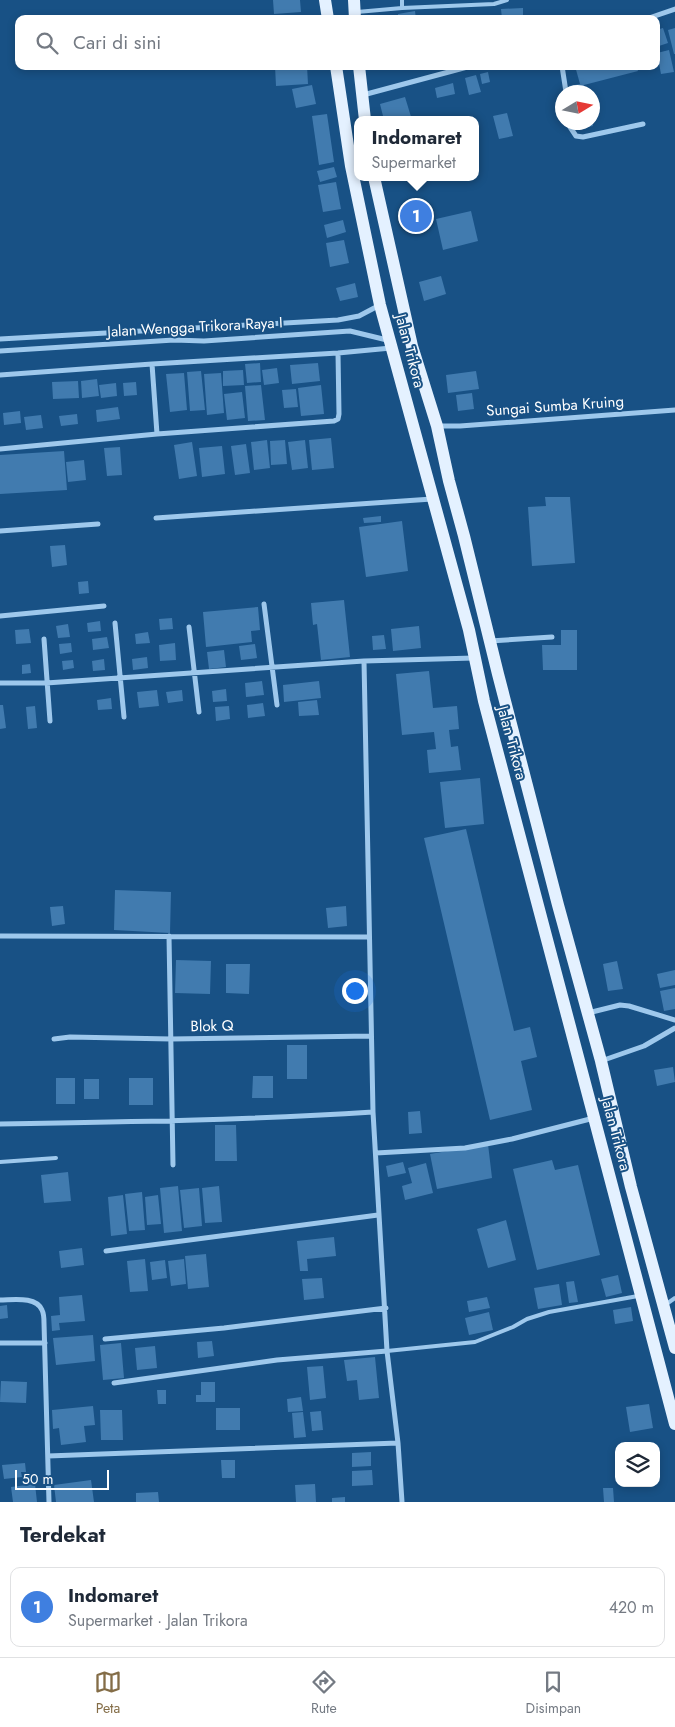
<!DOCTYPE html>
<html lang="id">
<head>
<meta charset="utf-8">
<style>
  :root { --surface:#fff; --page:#f2f2f3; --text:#1f2937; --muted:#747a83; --line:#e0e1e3; --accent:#846d47 }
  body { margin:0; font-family:Jost,sans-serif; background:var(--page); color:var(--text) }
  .controls { position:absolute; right:15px; bottom:15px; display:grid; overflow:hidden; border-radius:10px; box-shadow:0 2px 8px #0003 }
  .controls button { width:45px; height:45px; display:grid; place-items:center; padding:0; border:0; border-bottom:1px solid var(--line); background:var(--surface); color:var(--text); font:25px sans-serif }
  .compass { position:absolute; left:555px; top:85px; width:45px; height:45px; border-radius:50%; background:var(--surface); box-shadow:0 2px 8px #0003; rotate:80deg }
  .scale { position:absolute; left:15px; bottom:12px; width:94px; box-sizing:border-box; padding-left:5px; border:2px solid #fff; border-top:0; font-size:14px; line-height:18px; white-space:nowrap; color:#fff; -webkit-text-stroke:4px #185185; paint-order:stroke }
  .you { position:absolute; left:354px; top:990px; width:18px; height:18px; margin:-12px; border:4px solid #fff; border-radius:50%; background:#1a73e8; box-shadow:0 0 0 8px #1a73e833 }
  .badge { display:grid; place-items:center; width:32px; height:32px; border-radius:50%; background:var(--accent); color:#fff; font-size:16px; font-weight:700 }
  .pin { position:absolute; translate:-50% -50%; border:2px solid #fff; box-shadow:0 1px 5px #0006 }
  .popup { position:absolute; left:354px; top:116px; width:125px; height:65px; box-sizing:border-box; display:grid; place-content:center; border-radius:10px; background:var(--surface); filter:drop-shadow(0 1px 4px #0005); font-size:16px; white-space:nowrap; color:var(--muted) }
  .popup b { font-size:19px; color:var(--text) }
  .popup::after { content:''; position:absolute; left:50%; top:100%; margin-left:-10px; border:10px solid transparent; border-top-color:var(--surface) }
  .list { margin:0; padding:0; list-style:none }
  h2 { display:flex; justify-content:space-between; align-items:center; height:65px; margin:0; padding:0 20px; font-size:21px }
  h2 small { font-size:16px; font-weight:400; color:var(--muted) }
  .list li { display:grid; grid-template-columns:32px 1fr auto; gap:15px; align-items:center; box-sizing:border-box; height:80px; margin:0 10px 10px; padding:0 10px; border:1px solid var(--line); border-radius:10px }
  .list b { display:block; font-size:19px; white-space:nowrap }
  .list p { margin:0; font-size:16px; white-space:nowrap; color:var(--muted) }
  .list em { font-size:16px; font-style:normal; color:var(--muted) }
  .icon { flex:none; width:28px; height:28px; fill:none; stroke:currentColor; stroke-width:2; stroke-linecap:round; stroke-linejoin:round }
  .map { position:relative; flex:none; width:675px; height:1502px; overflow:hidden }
  .search { position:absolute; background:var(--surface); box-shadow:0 2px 8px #0003; left:15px; right:15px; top:15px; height:55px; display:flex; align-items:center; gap:12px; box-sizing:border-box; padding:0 18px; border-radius:10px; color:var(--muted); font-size:19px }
  .sheet { height:155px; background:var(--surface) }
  nav { display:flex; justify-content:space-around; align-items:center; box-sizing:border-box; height:70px; border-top:1px solid var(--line); background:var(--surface); font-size:14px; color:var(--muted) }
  nav a { display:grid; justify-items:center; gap:2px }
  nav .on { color:var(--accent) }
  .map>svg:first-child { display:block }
  .building { fill:#417baf }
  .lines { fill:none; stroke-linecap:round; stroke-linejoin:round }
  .service { stroke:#9ec8ec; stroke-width:4 }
  .minor { stroke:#9ec8ec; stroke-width:5 }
  .primary { stroke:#e4f1ff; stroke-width:12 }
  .labels { text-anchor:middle; stroke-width:4; stroke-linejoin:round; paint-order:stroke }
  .street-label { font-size:15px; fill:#fff; stroke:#185185 }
</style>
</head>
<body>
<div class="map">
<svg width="675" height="1502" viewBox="0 0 675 1502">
  <rect width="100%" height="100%" fill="#185185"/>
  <!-- building -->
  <path class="building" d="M273,0H300L301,12L274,14Z
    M523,8V19H502L501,9Z
    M415,11L416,19H398V14Z
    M663,28L668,43L656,47V30Z
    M675,28V54H674L668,30Z
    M669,50L674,72L661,74L657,53Z
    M275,66H307L308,84L276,86Z
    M575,66H636L638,71L584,85L586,92H571L569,86L580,84Z
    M488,72L490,82L482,84L480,74Z
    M476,75L481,92L469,95L465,78Z
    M453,83L455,94L437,98L435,88Z
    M312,85L316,104L296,108L292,89Z
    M405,97L412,120H384L380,104Z
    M507,113L513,136L499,139L493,116Z
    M327,114L334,162L319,165L312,116Z
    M577,122H592L593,126L579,129Z
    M334,167L337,177L320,182L317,171Z
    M336,182L341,209L323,212L318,185Z
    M471,211L478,241L443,250L436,219Z
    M343,220L346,232L327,238L324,225Z
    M344,240L349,263L330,267L326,243Z
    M441,276L446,294L424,301L419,282Z
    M355,283L358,297L340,301L336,288Z
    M260,363L261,382L247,383L245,364Z
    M318,363L320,381L292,384L290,365Z
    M277,368L279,383L264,385L262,370Z
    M243,370L244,385L223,386V371Z
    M201,371L205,410L190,411L187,372Z
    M476,371L479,389L448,393L446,375Z
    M184,373L187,410L170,412L166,374Z
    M221,373L224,413L207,415L204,374Z
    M97,379L99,396L82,398L81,381Z
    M78,381L79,398L53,399L52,382Z
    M136,382L137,395L124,396L123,383Z
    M116,383L117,396L101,398L99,385Z
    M261,385L265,420L248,421L245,386Z
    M321,385L324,414L301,416L298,388Z
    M296,389L298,407L284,408L282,390Z
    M242,392L245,418L227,420L224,394Z
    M472,393L474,409L458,411L456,395Z
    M118,407L120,419L97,422L96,410Z
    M20,411L21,423L4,425L3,413Z
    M77,414L78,424L61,426L59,416Z
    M41,415L43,428L26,430L24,417Z
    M331,438L334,468L312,470L309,440Z
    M267,440L270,468L254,470L251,442Z
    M285,440L287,464L271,465L270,441Z
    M305,440L308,468L292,470L288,442Z
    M192,442L197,476L179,479L174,445Z
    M246,444L250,473L235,475L231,446Z
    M222,446L225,474L202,477L199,448Z
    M120,447L122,475L107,476L104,448Z
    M64,451L67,490L0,494V455Z
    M84,460L86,480L68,482L66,462Z
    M545,497H570L575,563L532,566L528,507L546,506Z
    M381,516V522L364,523L363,518Z
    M402,521L408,571L366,577L359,527Z
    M65,545L67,565L52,567L50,546Z
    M88,581L89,593L79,594L78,582Z
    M344,600L350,657L321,660L317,624L313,625L311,603Z
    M258,607L260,630L251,631L252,642L206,647L203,612Z
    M172,618L173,629L160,630L159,619Z
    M100,621L101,631L88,632L87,623Z
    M68,624L70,637L58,638L56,626Z
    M419,626L421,648L393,651L391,629Z
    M29,629L31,643L16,644L15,630Z
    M561,630H577V670H543L542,645H561Z
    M148,632L150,643L136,644L135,634Z
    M384,635L386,649L373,650L372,636Z
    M107,637L109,648L93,650L92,639Z
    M71,643L72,652L60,654L59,644Z
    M175,643L176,660L160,661L159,645Z
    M255,644L257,658L241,660L239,646Z
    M224,650L226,667L209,669L207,652Z
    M147,657L148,668L133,670L132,659Z
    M104,659L105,670L93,671L92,661Z
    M73,660L74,668L63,670L62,661Z
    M30,664L31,673L22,674V665Z
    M429,671L433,708L457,706L459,729L449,730L451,747L458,746L461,770L429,773L427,750L436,749L434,732L402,735L396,674Z
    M262,681L264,695L246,697L245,683Z
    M319,681L321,698L284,702L283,685Z
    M226,689L227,701L213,702L212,691Z
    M157,690L159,706L139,708L137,692Z
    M182,690L183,701L168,703L166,692Z
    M111,698L112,709L98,710L97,700Z
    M317,700L319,715L299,716L298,702Z
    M263,703L265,716L248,718L247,705Z
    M0,705H3L6,728L0,729Z
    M35,706L37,728L28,729L26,707Z
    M229,706L230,719L216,721L215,707Z
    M480,778L484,824L445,828L440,782Z
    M466,829L514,1031L530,1027L537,1057L521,1061L532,1110L490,1120L424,838Z
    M115,890L171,892L170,933L114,930Z
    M63,906L65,924L52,926L50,907Z
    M346,906L347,926L328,928L326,908Z
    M176,960L211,961L210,994L175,993Z
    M617,961L623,989L608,991L603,964Z
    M226,964H250L249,994L226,993Z
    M675,970V985L660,988L657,974Z
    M675,988V1009L664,1011L660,991Z
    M287,1045H307V1079H287Z
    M673,1067L675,1082L657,1086L654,1070Z
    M253,1076H273V1098H252Z
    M56,1078H75V1104H56Z
    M129,1078H153V1105H129Z
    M84,1079H99V1099H84Z
    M420,1111L422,1133L409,1134L408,1112Z
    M215,1125H236L237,1161H215Z
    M488,1144L492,1178L437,1189L430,1154Z
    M552,1160L555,1170L578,1165L600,1255L537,1270L513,1169Z
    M403,1162L406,1173L388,1177L386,1166Z
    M426,1163L433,1193L405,1200L402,1186L412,1183L408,1168Z
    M68,1172L71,1201L44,1203L41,1175Z
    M178,1186L182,1231L164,1233L160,1188Z
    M219,1186L222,1222L205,1223L202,1188Z
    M199,1188L202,1226L184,1228L180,1190Z
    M142,1192L145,1230L129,1231L125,1194Z
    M123,1195L127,1234L111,1236L108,1197Z
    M158,1195L161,1224L147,1225L145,1197Z
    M506,1220L516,1260L488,1268L477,1229Z
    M334,1237L336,1256L307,1259L308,1271H300L297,1241Z
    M82,1248L84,1265L61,1268L59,1251Z
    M206,1254L209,1287L188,1289L185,1256Z
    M145,1259L148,1291L130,1292L127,1261Z
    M184,1259L186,1284L171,1286L168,1261Z
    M165,1260L167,1278L152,1280L150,1262Z
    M618,1275L622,1293L606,1297L601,1279Z
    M322,1278L324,1298L304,1300L302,1279Z
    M574,1281L578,1302L569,1303L566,1282Z
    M559,1284L562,1305L538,1309L534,1288Z
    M82,1295L85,1321L59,1323L60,1330L52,1331L51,1316L60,1315L59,1297Z
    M487,1297L490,1308L469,1312L467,1301Z
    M7,1305L8,1318L0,1319V1306Z
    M631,1307L633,1321L615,1324L613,1310Z
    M489,1312L493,1330L469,1335L465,1318Z
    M93,1335L95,1361L56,1365L53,1338Z
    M212,1341L214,1356L198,1358L197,1342Z
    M121,1343L124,1378L103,1380L100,1345Z
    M155,1346L157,1368L137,1370L135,1348Z
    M375,1357L379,1398L359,1400L357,1380L347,1381L344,1360Z
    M323,1366L326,1398L310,1400L307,1367Z
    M1,1381L27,1382L26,1403L0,1402Z
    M201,1382H215V1402H196V1395H201Z
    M157,1390H166V1404H158Z
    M301,1397L303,1411L288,1412L287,1399Z
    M649,1404L653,1428L630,1432L626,1407Z
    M93,1406L95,1425L84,1426L86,1442L61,1445L59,1428L53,1429L52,1410Z
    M216,1408H240V1430H216Z
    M100,1410H122L123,1440H101Z
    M321,1411L323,1430L312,1431L310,1412Z
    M303,1412L306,1437L294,1438L292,1413Z
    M371,1452V1466L352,1467V1453Z
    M221,1460H235V1478H222Z
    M25,1463L26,1472H21L22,1477L4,1479L2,1465Z
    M372,1470L373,1485L352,1486V1471Z
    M91,1480L94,1502H56L54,1485Z
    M35,1484L37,1502H13L11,1487Z
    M315,1484L316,1502H296L295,1485Z
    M603,1488H613L614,1502H604Z
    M158,1492L159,1502H136V1493Z
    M345,1497V1502H332V1498Z"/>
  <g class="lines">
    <!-- service -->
    <path class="service" d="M402,0V8
      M357,12L402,8L494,4L507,0
      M0,1162L56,1158
      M665,1305L675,1298
      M387,1351L475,1342L513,1327L527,1319L549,1312L638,1296"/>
    <!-- minor -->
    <path class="minor" d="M646,19L675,9
      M562,66L566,92
      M363,95L471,66
      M570,122V127L576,136L583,137L643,124
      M0,339L338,320L359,316L378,306
      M0,351L174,340L204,341L350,331L387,340
      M152,364L157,434
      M0,375L152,364L338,353L391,348
      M439,426H460L675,410
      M0,449L157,434L334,421L338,419L339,414L338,353
      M156,518L432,499
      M0,531L98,524
      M264,604L277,705
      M0,616L104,606
      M115,623L124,717
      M189,627L199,712
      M44,639L50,721
      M490,641L552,637
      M364,661L373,1112L387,1351L398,1443L402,1502
      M0,683H46L364,661L474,658
      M0,936L369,937
      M169,936L173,1165
      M588,1013L620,1005L629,1006L675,1020
      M54,1039L70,1037L171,1039L371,1036
      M601,1061L644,1046L675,1028
      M0,1124C125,1122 249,1120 373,1112
      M376,1153L465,1148L512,1139L594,1118
      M106,1251L378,1215
      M0,1300C13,1300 36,1296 42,1310C44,1314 44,1319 44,1323L49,1502
      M105,1339L224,1328L386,1308
      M0,1343H45
      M114,1383L277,1360L387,1351
      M48,1456L398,1443"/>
    <!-- primary -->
    <path class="primary" d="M325,0L328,19
      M354,0L355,19
      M336,66L351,166L380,305L469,630L484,701L503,773L675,1424
      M359,66L365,120
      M374,177L412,346L437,426L449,481L464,536L498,674L558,905L601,1061L631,1187L675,1348"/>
  </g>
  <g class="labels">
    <!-- street labels -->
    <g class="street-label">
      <text transform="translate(195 327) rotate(-3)" y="5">Jalan Wengga Trikora Raya I</text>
      <text transform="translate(410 351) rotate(75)" y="5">Jalan Trikora</text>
      <text transform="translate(555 406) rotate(-4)" y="5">Sungai Sumba Kruing</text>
      <text transform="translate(512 743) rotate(75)" y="5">Jalan Trikora</text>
      <text transform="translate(212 1026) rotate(-1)" y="5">Blok Q</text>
      <text transform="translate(616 1134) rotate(75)" y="5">Jalan Trikora</text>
    </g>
  </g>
</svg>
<div class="controls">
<button><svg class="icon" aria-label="layers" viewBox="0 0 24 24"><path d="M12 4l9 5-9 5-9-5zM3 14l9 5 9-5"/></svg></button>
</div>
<svg class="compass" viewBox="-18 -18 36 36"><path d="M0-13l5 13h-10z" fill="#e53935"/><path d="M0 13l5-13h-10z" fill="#747a83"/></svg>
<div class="scale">50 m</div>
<div class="you"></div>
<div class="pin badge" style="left:416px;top:216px;background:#3f7fe0">1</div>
<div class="popup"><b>Indomaret</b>Supermarket</div>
<div class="search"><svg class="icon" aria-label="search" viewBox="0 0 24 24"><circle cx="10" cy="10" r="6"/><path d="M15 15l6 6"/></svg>Cari di sini</div>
</div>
<section class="sheet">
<h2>Terdekat<small></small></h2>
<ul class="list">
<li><span class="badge" style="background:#3f7fe0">1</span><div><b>Indomaret</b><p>Supermarket · Jalan Trikora</p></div><em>420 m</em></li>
</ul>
</section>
<nav>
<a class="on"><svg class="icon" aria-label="map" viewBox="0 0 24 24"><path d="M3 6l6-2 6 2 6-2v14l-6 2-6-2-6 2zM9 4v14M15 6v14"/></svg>Peta</a>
<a><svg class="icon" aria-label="directions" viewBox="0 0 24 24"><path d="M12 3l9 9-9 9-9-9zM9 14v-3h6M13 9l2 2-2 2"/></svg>Rute</a>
<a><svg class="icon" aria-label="saved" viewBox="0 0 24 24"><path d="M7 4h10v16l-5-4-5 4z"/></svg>Disimpan</a>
</nav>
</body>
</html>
